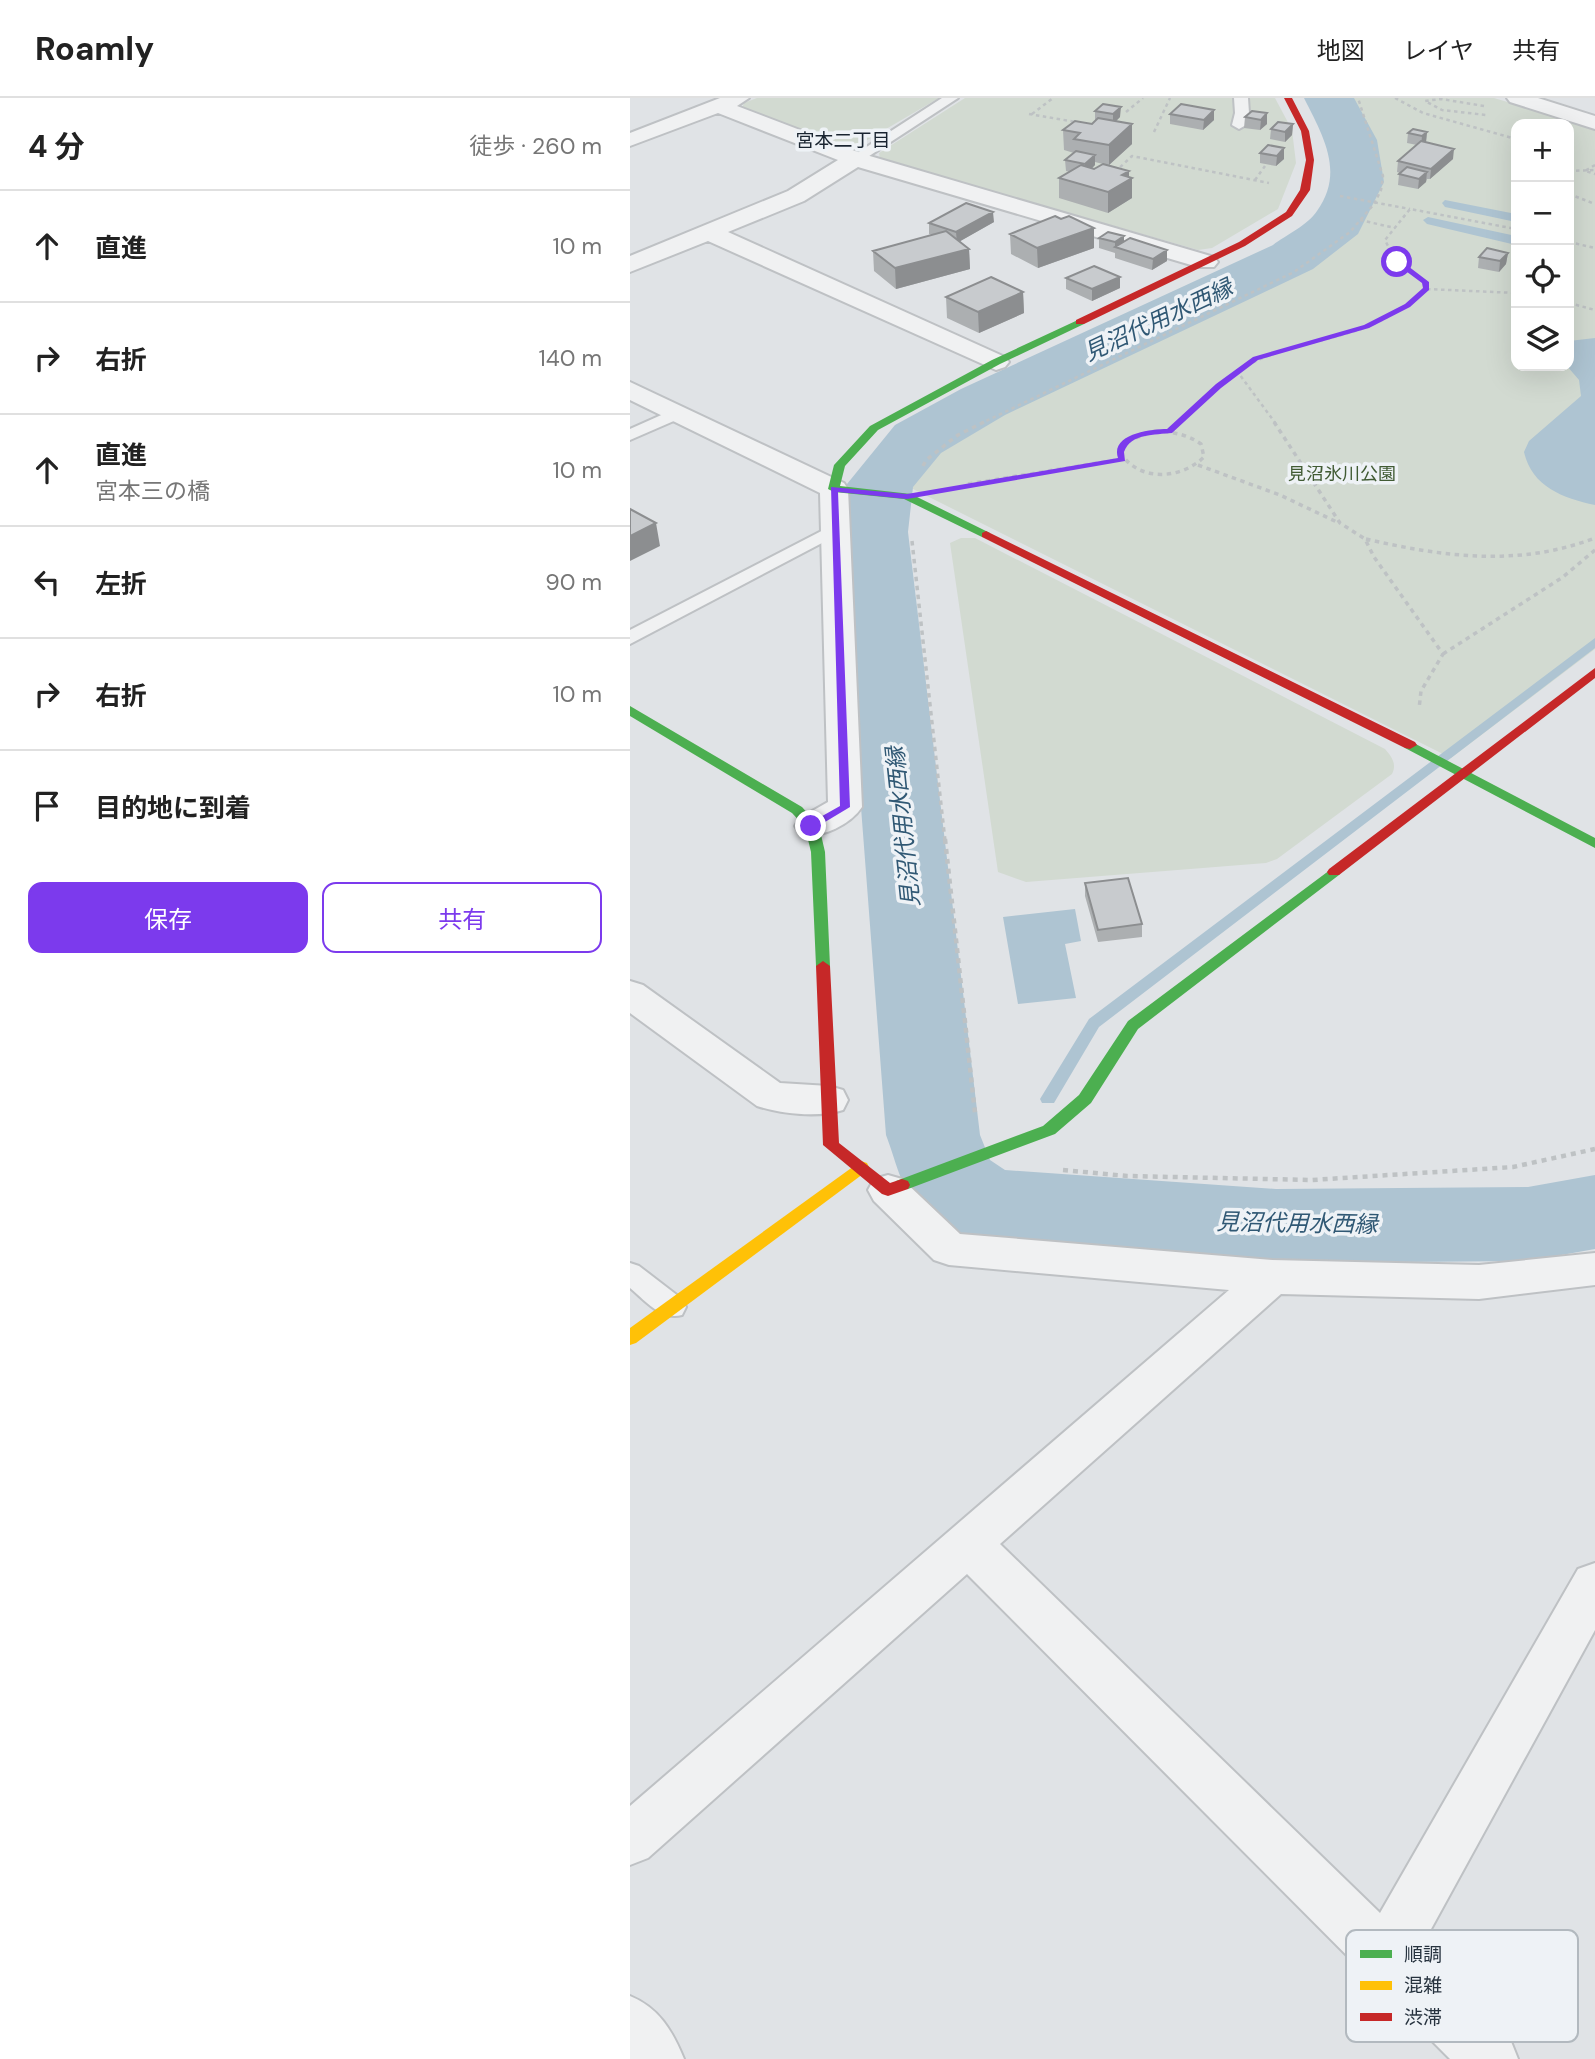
<!DOCTYPE html>
<html lang="ja">
<head>
<meta charset="utf-8">
<style>
  :root { --surface:#fff; --page:#f6f6f6; --text:#222; --muted:#767676; --line:#e0e0e0; --accent:#7c3aed }
  body { margin:0; font-family:"DM Sans","Noto Sans JP",sans-serif; background:var(--page); color:var(--text) }
  .controls { position:absolute; right:21px; top:21px; display:grid; overflow:hidden; border-radius:14px; box-shadow:0 7px 28px #0002 }
  .controls button { width:63px; height:63px; display:grid; place-items:center; padding:0; border:0; border-bottom:2px solid var(--line); background:var(--surface); color:var(--text); font:35px sans-serif }
  .stop { position:absolute; width:21px; height:21px; margin:-16px; border:5px solid #7c3aed; border-radius:50%; background:#fff }
  .stop.end { background:#7c3aed; border-color:#fff; box-shadow:0 2px 7px #0008 }
  .list { margin:0; padding:0; list-style:none }
  h2 { display:flex; justify-content:space-between; align-items:center; height:91px; margin:0; padding:0 28px; font-size:30px }
  h2 small { font-size:23px; font-weight:400; color:var(--muted) }
  .list li { display:grid; grid-template-columns:46px 1fr auto; gap:21px; align-items:center; box-sizing:border-box; height:112px; padding:0 28px; border-top:2px solid var(--line) }
  .list b { display:block; font-size:26px; white-space:nowrap }
  .list p { margin:0; font-size:23px; white-space:nowrap; color:var(--muted) }
  .list em { font-size:23px; font-style:normal; color:var(--muted) }
  .actions { display:flex; gap:14px; padding:21px 28px }
  .actions a { flex:1; padding:16px 0; border:2px solid var(--accent); border-radius:14px; text-align:center; font-size:24px; color:var(--accent) }
  .actions .main { background:var(--accent); color:#fff }
  .icon { flex:none; width:38px; height:38px; fill:none; stroke:currentColor; stroke-width:2; stroke-linecap:round; stroke-linejoin:round }
  .map { position:relative; flex:none; width:965px; height:1961px; overflow:hidden }
  header { display:flex; align-items:center; gap:42px; box-sizing:border-box; height:98px; padding:0 35px; background:var(--surface); border-bottom:2px solid var(--line) }
  header strong { font-size:33px }
  nav { display:flex; gap:38px; margin-inline-start:auto; font-size:24px }
  main { display:flex }
  aside { flex:1; background:var(--surface) }
  .map>svg:first-child { display:block }
  .green { fill:#d2dad1; fill-rule:evenodd }
  .water { fill:#aec4d2 }
  .lines { fill:none; stroke-linecap:round; stroke-linejoin:round }
  .stream { fill:#aec4d2; fill-rule:evenodd }
  .river { fill:#aec4d2; fill-rule:evenodd }
  .lane-casing { stroke:#bec1c4; stroke-width:4 }
  .street-casing { stroke:#bec1c4; stroke-width:4 }
  .path-far2 { stroke:#bec2c4; stroke-width:2.5; stroke-dasharray:3.5 3.5; stroke-linecap:butt }
  .path-far1 { stroke:#bec2c4; stroke-width:3.5; stroke-dasharray:4.5 4.5; stroke-linecap:butt }
  .path { stroke:#bec2c4; stroke-width:4.5; stroke-dasharray:5 5; stroke-linecap:butt }
  .lane { fill:#f0f1f2; fill-rule:evenodd }
  .street { fill:#f0f1f2; fill-rule:evenodd }
  .fast { fill:#4caf50; fill-rule:evenodd }
  .slow { fill:#ffc107; fill-rule:evenodd }
  .jam { fill:#c62828; fill-rule:evenodd }
  .wall { fill:#acafb1; fill-rule:evenodd }
  .shaded-wall { fill:#8c8e90 }
  .building { fill:#c8cbce; stroke:#8c8e90; stroke-width:2 }
  .route { fill:#7c3aed }
  .labels { text-anchor:middle; stroke-width:7; stroke-linejoin:round; paint-order:stroke }
  .far-park-label { font-size:18px; fill:#415b34; stroke:#eef2f6 }
  .far-neighbourhood-label { font-size:19px; fill:#192430; stroke:#eef2f6 }
  .water-label { font-size:23px; font-style:italic; fill:#305874; stroke:#eef2f6 }
  .key { fill:#eef2f6; stroke:#b2b9bf; stroke-width:2 }
  .key-label { font-size:19px; fill:#27333f }
</style>
</head>
<body>
<header>
<strong>Roamly</strong>
<nav><a>地図</a><a>レイヤ</a><a>共有</a></nav>
</header>
<main>
<aside>
<h2>4 分<small>徒歩 · 260 m</small></h2>
<ul class="list">
<li><svg class="icon" aria-label="ahead" viewBox="0 0 24 24"><path d="M12 20V5M6 11l6-6 6 6"/></svg><div><b>直進</b></div><em>10 m</em></li>
<li><svg class="icon" aria-label="right" viewBox="0 0 24 24"><path d="M7 20v-9h11M14 6l5 5-5 5"/></svg><div><b>右折</b></div><em>140 m</em></li>
<li><svg class="icon" aria-label="ahead" viewBox="0 0 24 24"><path d="M12 20V5M6 11l6-6 6 6"/></svg><div><b>直進</b><p>宮本三の橋</p></div><em>10 m</em></li>
<li><svg class="icon" aria-label="left" viewBox="0 0 24 24"><path d="M17 20v-9H6M10 6l-5 5 5 5"/></svg><div><b>左折</b></div><em>90 m</em></li>
<li><svg class="icon" aria-label="right" viewBox="0 0 24 24"><path d="M7 20v-9h11M14 6l5 5-5 5"/></svg><div><b>右折</b></div><em>10 m</em></li>
<li><svg class="icon" aria-label="arrive" viewBox="0 0 24 24"><path d="M6 21V4h12l-3 4 3 4H6"/></svg><div><b>目的地に到着</b></div></li>
</ul>
<div class="actions"><a class="main">保存</a><a>共有</a></div>
</aside>
<div class="map">
<svg width="965" height="1961" viewBox="0 0 965 1961">
  <rect width="100%" height="100%" fill="#e0e3e6"/>
  <!-- green -->
  <path class="green" d="M127,0H309L227,48L212,49L112,10L114,5Z
    M335,0H645L662,32L666,65L648,111L582,150L568,152L250,61L249,55Z
    M722,0H864L965,30V551L821,660L275,387L291,362L325,335L661,173C696,154 736,126 750,88ZM886,26H939V268H886Z
    M331,440H345L755,651C762,659 767,666 762,676L647,761L636,765L396,784L368,774L320,445Z"/>
  <!-- water -->
  <path class="water" d="M815,102L886,116V124L815,109L812,105Z
    M798,119L886,138V147L797,126L793,122Z
    M965,240V407C933,400 902,389 894,354L899,343L951,298L949,282L937,268L939,243Z
    M445,811L451,843L435,846L446,900L388,906L373,819Z"/>
  <g class="lines">
    <!-- stream -->
    <path class="stream" d="M965,540V550L469,929L424,1005H412L410,1001L459,921Z"/>
    <!-- river -->
    <path class="river" d="M674,0H724L747,42L754,84L728,136L683,171L375,317L311,355L283,389L278,434L350,1037L360,1062L375,1072L646,1091L898,1089L965,1077V1151L898,1163L646,1165L356,1144C333,1136 303,1128 287,1109C271,1090 265,1060 256,1037L210,434L217,386L265,327L331,291L643,147C656,137 678,127 687,113C715,74 693,38 674,0Z"/>
    <defs>
      <path id="lane" d="M312,0H328L230,64H220L218,61Z
        M604,0H618L619,15L616,27L609,31L602,27L605,15Z
        M47,310L53,311L55,315L53,319L0,342V331Z
        M205,426L214,431L211,435L0,546V532Z
        M0,1165L9,1168L52,1201L56,1209L52,1217C31,1223 15,1202 0,1190Z"/>
      <path id="street" d="M90,0H119L107,8L233,56L584,159L588,164L584,169H568L228,69L174,103L98,134L375,259L379,264L375,269L366,272L78,143L0,174V158L158,93L208,62L88,15L0,48V35Z
        M877,0H908L965,18V31L880,4Z
        M0,284L214,385L218,391L232,709C220,727 191,741 170,736L165,728L170,720L198,704L190,395L0,302Z
        M0,883L13,887L150,985L199,988L213,992L218,1002L213,1012C188,1020 152,1016 127,1008L0,915Z
        M258,1077L272,1081L330,1136L642,1162L849,1167L965,1155V1187L849,1201L651,1196L370,1446L750,1815L948,1471L965,1465V1532L789,1853L880,1941L888,1961H820L337,1476L18,1760L0,1767V1708L599,1192L319,1167L304,1162L244,1103L238,1092L244,1081Z
        M0,1898C29,1910 42,1932 54,1961H0Z"/>
    </defs>
    <!-- lane casing -->
    <use href="#lane" class="lane-casing"/>
    <!-- street casing -->
    <use href="#street" class="street-casing"/>
    <!-- path-far2 -->
    <path class="path-far2" d="M765,0L793,15L886,41
      M854,8L811,1L795,3L812,12L856,17
      M496,14L513,0
      M399,16L446,24
      M402,16L423,0
      M524,34L540,0
      M965,67L955,73L965,76
      M939,73L965,72
      M485,74L502,58L639,85
      M625,82L635,68
      M939,96L965,106
      M710,98L780,111
      M730,122L765,130
      M939,144L965,150
      M797,191L886,195
      M939,205L965,212
      M350,326L664,174L720,134L744,106L751,92L753,78L728,0
      M548,326L607,273
      M646,326L607,273C647,248 693,245 737,229C759,220 779,206 797,191L796,184L765,162L755,142L780,111L886,131"/>
    <!-- path-far1 -->
    <path class="path-far1" d="M644,324L710,425L735,441L744,459L813,556L791,593L789,611
      M525,333C542,334 557,336 571,346L574,359C550,382 508,384 490,354L500,342Z
      M540,333L550,324
      M568,367L650,397L709,425
      M293,368L296,362L328,337L354,324
      M338,386L492,361
      M736,441C814,459 889,469 965,440
      M282,443L315,743
      M813,556L933,479L965,452"/>
    <!-- path -->
    <path class="path" d="M315,741L345,1015
      M433,1072L497,1078L682,1082L883,1069L965,1051"/>
    <!-- lane -->
    <use href="#lane" class="lane"/>
    <!-- street -->
    <use href="#street" class="street"/>
    <!-- fast -->
    <path class="fast" d="M450,221L455,224L454,226L370,266L248,332L215,368L210,388L281,396L360,435V439H352L274,401L204,394L198,391L204,367L240,328L362,262Z
      M0,608L172,709L189,728L195,754L200,868L198,872L193,873L186,868L181,754L175,729L162,715L0,618Z
      M780,643L965,740V750L775,650L773,647Z
      M704,769L709,771L711,774L709,777L508,931L461,1005L425,1036L278,1091H266L264,1087L266,1083L413,1028L449,997L498,923Z"/>
    <!-- slow -->
    <path class="slow" d="M231,1063L237,1065L239,1069L237,1073L6,1245L0,1247V1230Z"/>
    <!-- jam -->
    <path class="jam" d="M654,0H662L679,33L684,62L680,92L662,118L615,148L454,226H446V222L609,144L656,114L670,92L676,62L671,33Z
      M356,433L785,644L787,647L780,651L775,650L352,439V435Z
      M965,570V580L709,777H699L697,774L699,771Z
      M193,863L200,868L209,1045L260,1085L272,1081L278,1083L280,1087L278,1091L258,1098L252,1096L193,1047L186,868Z"/>
  </g>
  <!-- wall -->
  <path class="wall" d="M473,6L490,19L486,23L502,26V46L479,67L499,73V79L502,80V100L478,115L429,100V80L440,74L436,73L435,62L444,55L434,52L433,32L462,26L465,23V13ZM465,64L473,66L464,71L462,70L465,67Z
    M637,15V26L630,32L614,30L615,19Z
    M540,16L584,22L573,32L540,26Z
    M663,26L662,37L655,44L640,41L641,31Z
    M797,34L796,44L823,61L800,81H797L796,84L788,91L768,87L769,76L770,75L767,74L768,63L787,47L777,45L778,35Z
    M654,50V61L646,68L630,65V55Z
    M431,121L464,130V150L408,170L381,156L380,136Z
    M364,124L330,143L339,151L340,171L266,191L244,173L243,153L302,137L299,136V125Z
    M469,140L494,144L537,163L522,172L485,160V155L469,150Z
    M878,155L876,166L869,174L848,170L849,159Z
    M436,180L490,190L462,203L436,191Z
    M393,194L394,215L349,235L317,220L316,199Z
    M455,785L512,826V839L468,844L455,798Z"/>
  <!-- shaded-wall -->
  <path class="shaded-wall" d="M491,9L490,19L483,26V16Z
    M584,12V22L573,32L574,22Z
    M637,15V26L630,32L631,22Z
    M502,26V46L479,67V47Z
    M663,26L662,37L655,44V34Z
    M797,34L796,44L791,48L792,38Z
    M654,50V61L646,68L647,58Z
    M824,51L823,61L800,81L801,71Z
    M465,57V67L455,77V66Z
    M499,73V82L502,80V100L478,115V94L492,77Z
    M797,74L796,84L788,91L789,81Z
    M363,114L364,124L327,145L326,134Z
    M464,130V150L408,170L407,150Z
    M494,138V149H485V155V144Z
    M339,151L340,171L266,191L265,170Z
    M537,152V163L522,172L523,161Z
    M878,155L876,166L869,174L870,163Z
    M490,179V190L462,203V191Z
    M393,194L394,215L349,235L348,214Z
    M26,425L30,448L0,463V438Z"/>
  <!-- building -->
  <path class="building" d="M473,6L491,9L483,16L465,13Z
    M551,6L584,12L574,22L540,16Z
    M622,13L637,15L631,22L615,19Z
    M468,20L502,26L479,47L444,41L450,35L433,32L445,23L462,26Z
    M648,24L663,26L655,34L641,31Z
    M783,31L797,34L792,38L778,35Z
    M791,43L824,51L801,71L768,63Z
    M638,47L654,50L647,58L630,55Z
    M446,53L465,57L455,66L435,62Z
    M473,66L499,73L492,77L502,80L478,94L429,80L451,67L464,71Z
    M777,69L797,74L789,81L769,76Z
    M336,105L363,114L326,134L299,125Z
    M425,118L431,121L439,118L464,130L407,150L380,136Z
    M316,133L339,151L265,170L243,153Z
    M478,134L494,138L485,144L469,140Z
    M500,140L537,152L523,161L485,149Z
    M857,150L878,155L870,163L849,159Z
    M464,168L490,179L462,191L436,180Z
    M361,179L393,194L348,214L316,199Z
    M0,411L26,425L0,438Z
    M498,780L512,826L468,832L455,785Z"/>
  <!-- route -->
  <path class="route" d="M765,162H770L799,184V192L780,209L739,230L628,262L591,290L542,335C525,337 501,335 494,354L495,363L277,401L208,394L220,709L185,730H178V726L210,708L201,389L277,396L488,360C480,336 521,331 537,331L586,286L623,259L734,227L775,206L793,190L792,185L765,165Z"/>
  <g class="labels">
    <!-- far-park labels -->
    <g class="far-park-label">
      <text x="712" y="382">見沼氷川公園</text>
    </g>
    <!-- far-neighbourhood labels -->
    <g class="far-neighbourhood-label">
      <text x="213" y="49">宮本二丁目</text>
    </g>
    <!-- water labels -->
    <g class="water-label">
      <text transform="translate(528 222) rotate(-25)" y="8">見沼代用水西縁</text>
      <text transform="translate(273 729) rotate(-96)" y="8">見沼代用水西縁</text>
      <text transform="translate(667 1125) rotate(1)" y="8">見沼代用水西縁</text>
    </g>
  </g>
  <!-- legend -->
  <rect x="716" y="1832" width="232" height="112" rx="10" class="key"/>
  <rect x="730" y="1852" width="32" height="8" fill="#4caf50"/>
  <rect x="730" y="1883" width="32" height="9" fill="#ffc107"/>
  <rect x="730" y="1915" width="32" height="8" fill="#c62828"/>
  <g class="key-label">
    <text x="774" y="1863">順調</text>
    <text x="774" y="1894">混雑</text>
    <text x="774" y="1926">渋滞</text>
  </g>
</svg>
<div class="controls">
<button>+</button>
<button>−</button>
<button><svg class="icon" aria-label="locate" viewBox="0 0 24 24"><circle cx="12" cy="12" r="6"/><path d="M12 2v4M12 18v4M2 12h4M18 12h4"/></svg></button>
<button><svg class="icon" aria-label="layers" viewBox="0 0 24 24"><path d="M12 4l9 5-9 5-9-5zM3 14l9 5 9-5"/></svg></button>
</div>
<div class="stop" style="left:767px;top:164px"></div>
<div class="stop end" style="left:181px;top:728px"></div>
</div>
</main>
</body>
</html>
